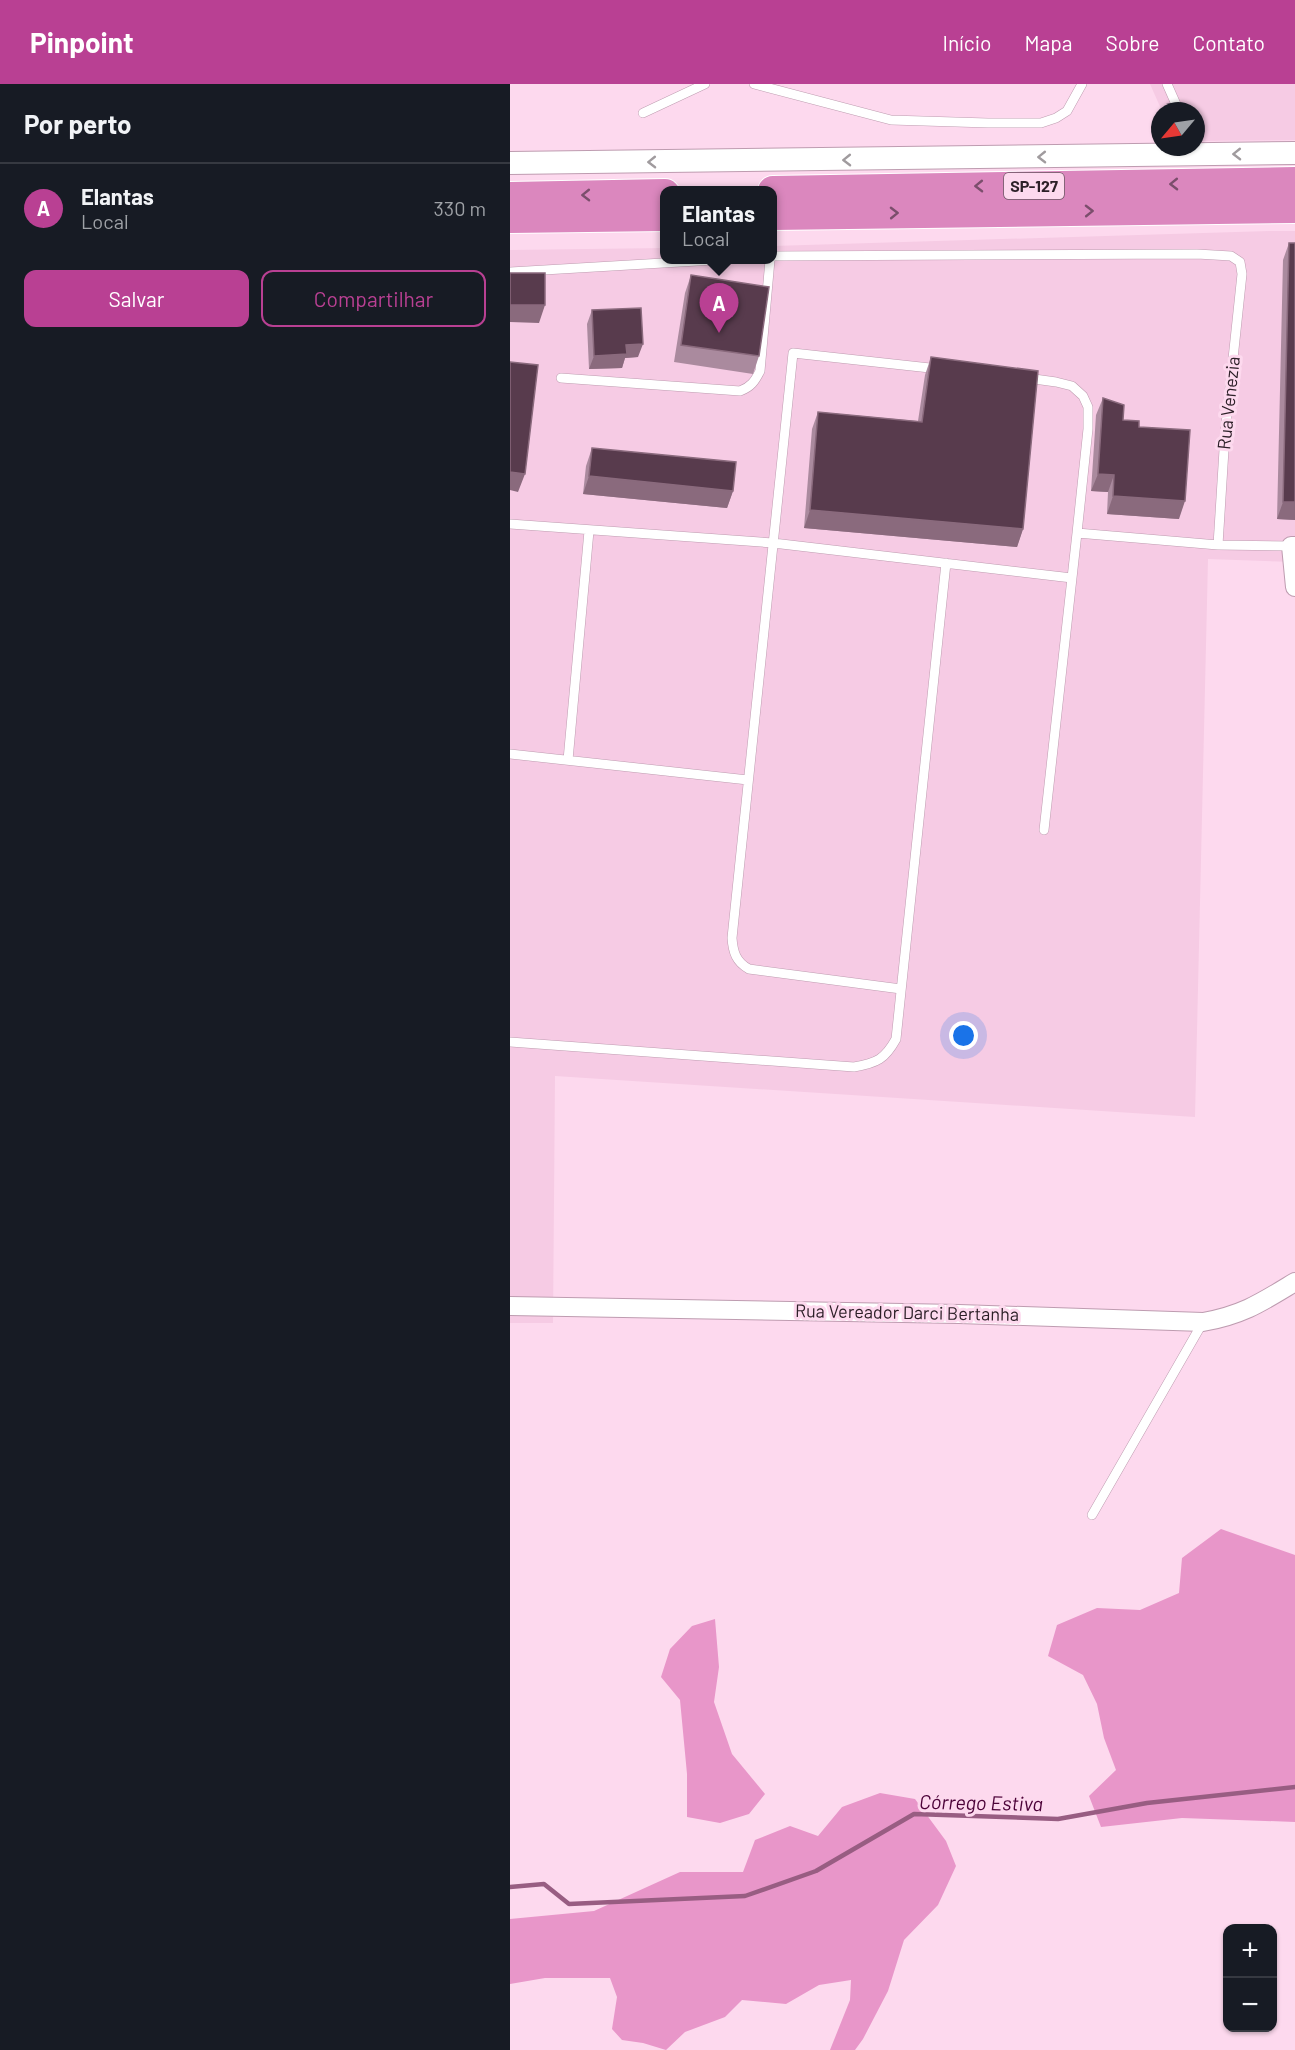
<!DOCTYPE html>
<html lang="pt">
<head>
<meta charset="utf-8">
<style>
  :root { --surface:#171b24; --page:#20242c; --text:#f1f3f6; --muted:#9ea1a6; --line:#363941; --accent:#b94093 }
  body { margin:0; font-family:Barlow,sans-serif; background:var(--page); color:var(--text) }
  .controls { position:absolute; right:18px; bottom:18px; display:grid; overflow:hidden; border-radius:12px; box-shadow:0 2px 4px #0004 }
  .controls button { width:54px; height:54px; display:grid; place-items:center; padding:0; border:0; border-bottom:2px solid var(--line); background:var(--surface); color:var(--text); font:30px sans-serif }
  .compass { position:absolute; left:641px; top:18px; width:54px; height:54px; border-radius:50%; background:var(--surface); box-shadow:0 2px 4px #0004; rotate:241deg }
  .you { position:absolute; left:454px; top:952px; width:21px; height:21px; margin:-15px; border:4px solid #fff; border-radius:50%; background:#1a73e8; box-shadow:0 0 0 9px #1a73e833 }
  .badge { display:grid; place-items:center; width:39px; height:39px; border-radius:50%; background:var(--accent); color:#fff; font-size:20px; font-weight:700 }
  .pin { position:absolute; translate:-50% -50px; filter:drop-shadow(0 2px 3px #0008) }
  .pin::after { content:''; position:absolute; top:32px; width:21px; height:18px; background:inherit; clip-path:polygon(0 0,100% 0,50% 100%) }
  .popup { position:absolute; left:150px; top:102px; width:117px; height:78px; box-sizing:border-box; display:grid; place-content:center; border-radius:12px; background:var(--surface); filter:drop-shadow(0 2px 4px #0005); font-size:20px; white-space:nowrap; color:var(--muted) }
  .popup b { font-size:22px; color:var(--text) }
  .popup::after { content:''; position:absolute; left:50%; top:100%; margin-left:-12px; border:12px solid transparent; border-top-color:var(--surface) }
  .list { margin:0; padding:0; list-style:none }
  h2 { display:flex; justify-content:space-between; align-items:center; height:78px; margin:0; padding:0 24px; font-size:26px }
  h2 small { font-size:20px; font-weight:400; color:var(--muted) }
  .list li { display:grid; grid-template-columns:39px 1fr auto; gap:18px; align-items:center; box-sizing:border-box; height:90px; padding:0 24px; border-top:2px solid var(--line) }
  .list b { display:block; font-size:22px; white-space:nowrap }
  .list p { margin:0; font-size:20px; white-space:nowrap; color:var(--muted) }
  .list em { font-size:20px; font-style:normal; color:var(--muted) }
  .actions { display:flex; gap:12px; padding:18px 24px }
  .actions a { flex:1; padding:14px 0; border:2px solid var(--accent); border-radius:12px; text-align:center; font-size:21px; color:var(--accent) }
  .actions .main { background:var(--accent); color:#fff }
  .map { position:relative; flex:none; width:785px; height:1966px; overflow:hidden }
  header { display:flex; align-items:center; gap:36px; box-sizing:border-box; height:84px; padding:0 30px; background:var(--accent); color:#fff }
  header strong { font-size:28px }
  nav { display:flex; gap:33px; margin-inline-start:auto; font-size:21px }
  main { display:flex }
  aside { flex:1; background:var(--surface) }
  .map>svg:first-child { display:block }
  .built { fill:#f6cbe4 }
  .forest { fill:#e896c9 }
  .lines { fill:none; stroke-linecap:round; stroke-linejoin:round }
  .stream { stroke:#985d82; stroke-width:4.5 }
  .service-casing { stroke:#be9cb0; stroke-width:10 }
  .minor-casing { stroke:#be9cb0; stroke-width:20 }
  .tertiary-casing { stroke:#be9cb0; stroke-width:24 }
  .trunk-casing { stroke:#fff; stroke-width:32 }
  .service { stroke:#fff; stroke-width:9 }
  .minor { stroke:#fff; stroke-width:18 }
  .tertiary { stroke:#fff; stroke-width:22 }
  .trunk { stroke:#db87be; stroke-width:30 }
  .wall { fill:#aa8a9e }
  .shaded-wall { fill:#8a6a7d }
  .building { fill:#583b4d; stroke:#8a6a7d; stroke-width:1.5 }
  .oneway { stroke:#a09b9e }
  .oneway2 { stroke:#7b4e6c }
  .labels { text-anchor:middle; stroke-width:6; stroke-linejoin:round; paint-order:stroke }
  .shield { fill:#fdd9ee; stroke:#6b5863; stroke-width:1.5 }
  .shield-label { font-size:16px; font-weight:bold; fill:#2d2028 }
  .street-label { font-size:18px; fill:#2d2028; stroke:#fdd9ee }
  .water-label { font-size:20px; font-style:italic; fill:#4c0238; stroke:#fdd9ee }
</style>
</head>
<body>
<header>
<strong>Pinpoint</strong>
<nav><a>Início</a><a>Mapa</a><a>Sobre</a><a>Contato</a></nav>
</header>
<main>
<aside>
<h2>Por perto<small></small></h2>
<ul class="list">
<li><span class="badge">A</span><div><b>Elantas</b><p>Local</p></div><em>330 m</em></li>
</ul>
<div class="actions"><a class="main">Salvar</a><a>Compartilhar</a></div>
</aside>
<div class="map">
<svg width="785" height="1966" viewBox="0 0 785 1966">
  <rect width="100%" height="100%" fill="#fdd9ee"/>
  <!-- built -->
  <path class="built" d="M640,0H785V56L686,57V27H652Z
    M759,147H785V478L698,475L685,1033L45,992L43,1239H0V166L155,164V176H263V162Z"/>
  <!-- forest -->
  <path class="forest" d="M711,1445L785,1471V1738L672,1734L591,1743L579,1712L606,1686L594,1654L587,1620L573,1591L538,1572L547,1541L587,1524L630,1526L669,1509L672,1474Z
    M205,1535L209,1583L204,1618L222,1670L255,1710L239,1730L210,1739L177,1733V1690L170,1616L151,1593L160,1565L182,1542Z
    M370,1709L405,1715L436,1757L446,1782L428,1821L394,1856L378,1907L353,1955L345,1966H320L340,1916L341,1896L309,1901L276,1920L232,1916L215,1933L175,1948L156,1966L133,1959L112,1956L102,1945L107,1913L100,1894H35L0,1900V1835L84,1827L170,1788H233L245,1756L280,1742L308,1752L332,1723Z"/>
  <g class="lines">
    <!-- stream -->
    <path class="stream" d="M0,1803L34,1800L59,1820L235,1812L306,1787L404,1730L548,1735L637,1719L785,1703"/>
    <defs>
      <path id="service" d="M244,0L381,36L478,39H531L546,34L557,27L572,0
        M657,0L669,27
        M133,29L195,0
        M263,172L687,170L721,172L730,178L732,190L715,350L708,461
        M0,188L204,176
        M51,294L230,307C241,303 245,297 250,287L260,176
        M517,294L546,298L562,302L573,312L578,323V345L567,449
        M0,440L263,459L562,494
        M0,670L238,696
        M58,676L79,447
        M534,746L567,449L708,461L781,462
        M391,905L239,885C226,878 223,868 222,854L283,269L429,285
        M0,958L344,983C367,979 375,975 386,955L436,479
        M582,1431L693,1238"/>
      <path id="minor" d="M785,462H781L785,503
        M0,1222L449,1230L693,1238C733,1231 752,1218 785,1198"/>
      <path id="tertiary" d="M0,79L785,69"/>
      <path id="trunk" d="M263,107L785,98
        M0,113L155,110
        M263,131L785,124
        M0,134L155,132"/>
    </defs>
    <!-- service casing -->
    <use href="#service" class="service-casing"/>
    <!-- minor casing -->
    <use href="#minor" class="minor-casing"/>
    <!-- tertiary casing -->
    <use href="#tertiary" class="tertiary-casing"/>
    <!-- trunk casing -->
    <use href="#trunk" class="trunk-casing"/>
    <!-- service -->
    <use href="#service" class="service"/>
    <!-- minor -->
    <use href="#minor" class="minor"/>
    <!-- tertiary -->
    <use href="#tertiary" class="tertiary"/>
    <!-- trunk -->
    <use href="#trunk" class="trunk"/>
  </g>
  <!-- wall -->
  <path class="wall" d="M779,159L785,436L767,435L773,176Z
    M181,191L249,272L243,290L164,278L175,209Z
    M82,226L128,273L115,274L112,284L79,285L77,240Z
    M421,273L513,445L507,463L294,444L302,345L308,328L408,337L415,291Z
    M593,314L613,336L629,343L669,435L597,430L598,408L581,407L586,331Z
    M82,364L223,407L217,424L73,410L76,382Z"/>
  <!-- shaded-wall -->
  <path class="shaded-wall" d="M0,221H35L29,239L0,238Z
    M133,260L128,273L115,274L112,284L79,285L84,272L116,261Z
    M0,388L15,390L8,408L0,406Z
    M588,390L604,391L598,408L581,407Z
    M79,392L223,407L217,424L73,410Z
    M603,412L675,417L669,435L597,430Z
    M773,418H785V436L767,435Z
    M300,426L513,445L507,463L294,444Z"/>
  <!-- building -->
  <path class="building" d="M779,159H785V418H773Z
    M0,189H35V221H0Z
    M181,191L259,203L249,272L171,261Z
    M131,224L133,260L116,261L117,270L84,272L82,226Z
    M421,273L528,287L513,445L300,426L308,328L412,338Z
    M0,278L28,281L15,390L0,388Z
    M593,314L614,321L613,336L629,337V343L680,346L675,417L603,412L604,391L588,390Z
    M82,364L226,378L223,407L79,392Z"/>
  <!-- one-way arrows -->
  <defs><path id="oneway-chevron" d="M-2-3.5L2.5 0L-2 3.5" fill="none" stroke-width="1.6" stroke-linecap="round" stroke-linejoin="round" transform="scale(1.5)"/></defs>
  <g class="oneway">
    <use href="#oneway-chevron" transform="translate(727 70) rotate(179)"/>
    <use href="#oneway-chevron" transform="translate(532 73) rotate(179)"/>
    <use href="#oneway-chevron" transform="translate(337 76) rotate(179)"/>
    <use href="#oneway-chevron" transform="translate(142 78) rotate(179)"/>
  </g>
  <g class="oneway2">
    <use href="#oneway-chevron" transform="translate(664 100) rotate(179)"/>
    <use href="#oneway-chevron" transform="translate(469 102) rotate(179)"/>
    <use href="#oneway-chevron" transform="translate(76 111) rotate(179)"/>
    <use href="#oneway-chevron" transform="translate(579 127) rotate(-1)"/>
    <use href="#oneway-chevron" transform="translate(384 129) rotate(-1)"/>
  </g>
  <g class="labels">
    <!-- shield labels -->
    <rect class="shield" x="494" y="89" width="60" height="26" rx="4.5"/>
    <g class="shield-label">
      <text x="524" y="108">SP-127</text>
    </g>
    <!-- street labels -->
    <g class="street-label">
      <text transform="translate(719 319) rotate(-84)" y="6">Rua Venezia</text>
      <text transform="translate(397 1229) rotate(1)" y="6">Rua Vereador Darci Bertanha</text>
    </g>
    <!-- water labels -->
    <g class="water-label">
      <text transform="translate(471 1719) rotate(1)" y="7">Córrego Estiva</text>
    </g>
  </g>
</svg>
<div class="controls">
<button>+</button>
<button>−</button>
</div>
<svg class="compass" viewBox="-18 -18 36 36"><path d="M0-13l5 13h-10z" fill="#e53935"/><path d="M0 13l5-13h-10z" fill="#9ea1a6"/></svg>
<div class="you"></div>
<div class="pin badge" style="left:209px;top:249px">A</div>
<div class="popup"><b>Elantas</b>Local</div>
</div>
</main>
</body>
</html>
